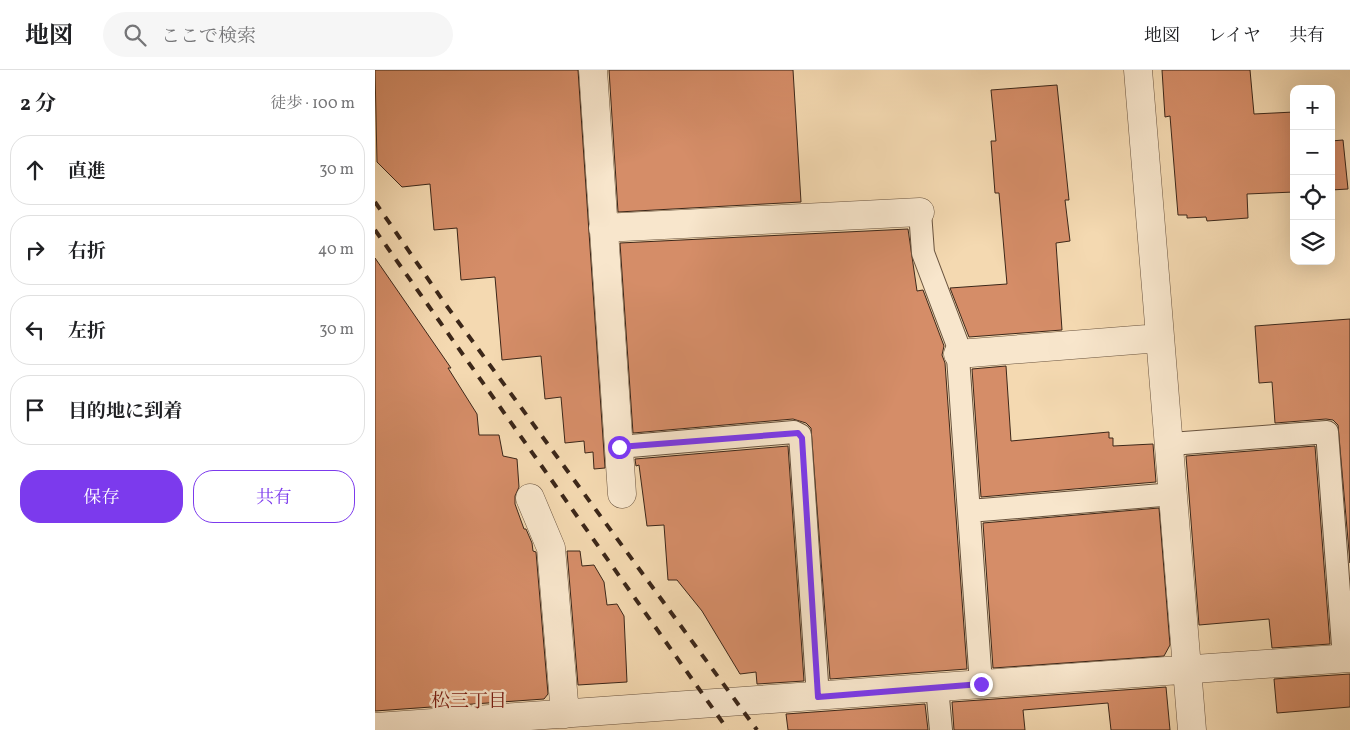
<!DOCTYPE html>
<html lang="ja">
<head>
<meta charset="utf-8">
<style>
  :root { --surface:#fff; --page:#f6f6f6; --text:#202124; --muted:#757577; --line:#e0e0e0; --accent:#7c3aed }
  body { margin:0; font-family:Vollkorn,"Noto Serif JP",serif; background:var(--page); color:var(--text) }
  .controls { position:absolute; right:15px; top:15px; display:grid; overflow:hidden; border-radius:10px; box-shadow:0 5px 20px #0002 }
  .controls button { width:45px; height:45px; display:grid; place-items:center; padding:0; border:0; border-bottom:1px solid var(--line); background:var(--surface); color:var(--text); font:25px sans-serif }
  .stop { position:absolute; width:15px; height:15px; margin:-11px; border:4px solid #7c3aed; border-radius:50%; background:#fff }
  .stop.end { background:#7c3aed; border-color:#fff; box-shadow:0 1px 5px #0008 }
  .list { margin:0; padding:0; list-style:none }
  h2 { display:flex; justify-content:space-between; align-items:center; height:65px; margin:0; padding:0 20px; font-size:21px }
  h2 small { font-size:16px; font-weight:400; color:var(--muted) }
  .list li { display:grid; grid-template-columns:32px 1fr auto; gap:15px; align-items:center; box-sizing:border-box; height:70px; margin:0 10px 10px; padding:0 10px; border:1px solid var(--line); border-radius:20px }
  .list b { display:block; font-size:19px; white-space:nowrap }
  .list em { font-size:16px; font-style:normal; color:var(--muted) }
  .actions { display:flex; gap:10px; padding:15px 20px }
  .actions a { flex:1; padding:11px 0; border:1px solid var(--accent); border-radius:20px; text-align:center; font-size:18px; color:var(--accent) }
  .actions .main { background:var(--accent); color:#fff }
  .icon { flex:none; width:28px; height:28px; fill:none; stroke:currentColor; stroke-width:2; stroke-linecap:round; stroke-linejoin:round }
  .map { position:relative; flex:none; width:975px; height:660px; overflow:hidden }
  header { display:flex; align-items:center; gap:30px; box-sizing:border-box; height:70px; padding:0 25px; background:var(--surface); border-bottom:1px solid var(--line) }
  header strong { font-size:24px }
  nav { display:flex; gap:28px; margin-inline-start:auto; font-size:18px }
  .search { width:350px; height:45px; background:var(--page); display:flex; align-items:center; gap:12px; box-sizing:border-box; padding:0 18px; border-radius:28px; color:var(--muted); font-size:19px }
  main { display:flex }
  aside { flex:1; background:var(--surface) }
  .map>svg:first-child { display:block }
  .building { fill:#d58d68; stroke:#3c2719 }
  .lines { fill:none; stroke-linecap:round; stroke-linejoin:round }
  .lane-casing { stroke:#6a543f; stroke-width:24 }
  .street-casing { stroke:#6a543f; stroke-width:29 }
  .lane { stroke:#f8e6cc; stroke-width:22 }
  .street { stroke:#f8e6cc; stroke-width:28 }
  .rail { stroke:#3c2719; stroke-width:4; stroke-dasharray:9 9; stroke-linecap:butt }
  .route { stroke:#7c3aed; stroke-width:6 }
  .labels { text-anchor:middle; stroke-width:5; stroke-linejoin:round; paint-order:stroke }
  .neighbourhood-label { font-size:19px; fill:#7a1f14; stroke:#f8e6cc }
</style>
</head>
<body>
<header>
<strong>地図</strong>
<div class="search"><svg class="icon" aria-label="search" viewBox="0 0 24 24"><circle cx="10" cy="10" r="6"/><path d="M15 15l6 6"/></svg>ここで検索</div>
<nav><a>地図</a><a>レイヤ</a><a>共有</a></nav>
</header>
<main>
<aside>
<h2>2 分<small>徒歩 · 100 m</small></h2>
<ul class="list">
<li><svg class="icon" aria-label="ahead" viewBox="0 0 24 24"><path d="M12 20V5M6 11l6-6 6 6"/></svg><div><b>直進</b></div><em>30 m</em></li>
<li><svg class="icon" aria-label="right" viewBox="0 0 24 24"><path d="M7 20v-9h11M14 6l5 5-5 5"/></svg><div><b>右折</b></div><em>40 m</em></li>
<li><svg class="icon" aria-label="left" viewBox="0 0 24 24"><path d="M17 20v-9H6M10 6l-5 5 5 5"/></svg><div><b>左折</b></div><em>30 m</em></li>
<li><svg class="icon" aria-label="arrive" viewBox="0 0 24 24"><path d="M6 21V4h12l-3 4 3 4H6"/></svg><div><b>目的地に到着</b></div></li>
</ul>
<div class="actions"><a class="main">保存</a><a>共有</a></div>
</aside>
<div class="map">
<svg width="975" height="660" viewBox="0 0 975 660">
  <rect width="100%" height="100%" fill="#f4d9b1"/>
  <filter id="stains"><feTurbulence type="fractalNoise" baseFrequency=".004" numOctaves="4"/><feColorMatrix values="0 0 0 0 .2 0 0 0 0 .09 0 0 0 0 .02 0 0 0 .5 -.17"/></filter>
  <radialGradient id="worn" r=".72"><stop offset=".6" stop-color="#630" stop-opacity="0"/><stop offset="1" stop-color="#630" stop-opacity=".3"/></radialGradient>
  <!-- building -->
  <path class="building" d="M0,0H203L230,398L219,399L218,382L210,383L209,371L190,373L186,327L170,329L166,286L127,290L120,207L86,210L82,158L59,160L55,114L27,117L2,92Z
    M234,0H418L426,132L243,142Z
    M787,0H875L879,44L919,42V122L872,124L873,148L832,151L831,147L812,148V145H803L795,46L790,47Z
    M682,15L694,130H690L695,171L681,173L687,260L594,267L575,218L632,214L624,123H620L616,71H621L616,20Z
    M968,70L973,119L956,120V71Z
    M533,159L542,221L548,220L569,276L567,285L570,293L592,599L455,609L436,358L431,353L418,349L258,363L245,173Z
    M0,188L76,298H73L102,344L104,365H124L128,386L142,389L144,417L140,426V434L149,459H151L157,473L158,481L161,482L173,624L169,629L0,641Z
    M975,249V493L963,355L958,350L951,349L900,353L897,312L884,313L880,256Z
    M631,296L636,371L734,362V368H738V376L778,374L781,412L606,427L597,299Z
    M413,376L429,611L382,614L381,602L365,604L327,541L302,510H293L289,455L272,456L264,395L261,396L260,389Z
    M940,376L955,574L897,578L894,549L824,555L811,386Z
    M784,438L795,575L789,586L618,598L608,453Z
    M192,481H205L207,496L219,495L229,512L232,535L242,534L249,546L252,612L203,615Z
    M975,604V637L902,643L899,609Z
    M791,617L795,660H736L733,633L648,640L650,660H579L577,632Z
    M550,634L553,660H413L411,644Z"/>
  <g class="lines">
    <defs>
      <path id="lane" d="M545,142L548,183L582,273L606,614
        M796,374L952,362L969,589
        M244,377L419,362L425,365L443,627
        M594,441L799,424
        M562,617L566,660"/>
      <path id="street" d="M218,0L247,424
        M763,0C781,220 800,440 817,660
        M228,158L545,142
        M583,284L785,268
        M155,428L176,478L190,644
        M0,657L975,588"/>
    </defs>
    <!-- lane casing -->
    <use href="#lane" class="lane-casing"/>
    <!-- street casing -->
    <use href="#street" class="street-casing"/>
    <!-- lane -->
    <use href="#lane" class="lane"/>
    <!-- street -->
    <use href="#street" class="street"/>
    <!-- rail -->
    <path class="rail" d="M0,132L71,235L382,660
      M0,160L353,660"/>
  </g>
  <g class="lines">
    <!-- route -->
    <path class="route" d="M244,377L423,363L427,368L443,627L606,614"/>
  </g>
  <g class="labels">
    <!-- neighbourhood labels -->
    <g class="neighbourhood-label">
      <text x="94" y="637">松三丁目</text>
    </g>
  </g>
  <rect width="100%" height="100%" filter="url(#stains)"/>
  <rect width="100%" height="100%" fill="url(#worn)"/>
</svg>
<div class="controls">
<button>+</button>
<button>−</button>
<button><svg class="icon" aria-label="locate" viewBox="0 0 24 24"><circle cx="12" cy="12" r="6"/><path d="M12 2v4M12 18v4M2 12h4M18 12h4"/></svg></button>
<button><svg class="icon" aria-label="layers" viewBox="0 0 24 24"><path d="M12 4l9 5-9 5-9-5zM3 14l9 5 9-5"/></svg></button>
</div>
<div class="stop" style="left:244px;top:377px"></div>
<div class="stop end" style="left:606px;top:614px"></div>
</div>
</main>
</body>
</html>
